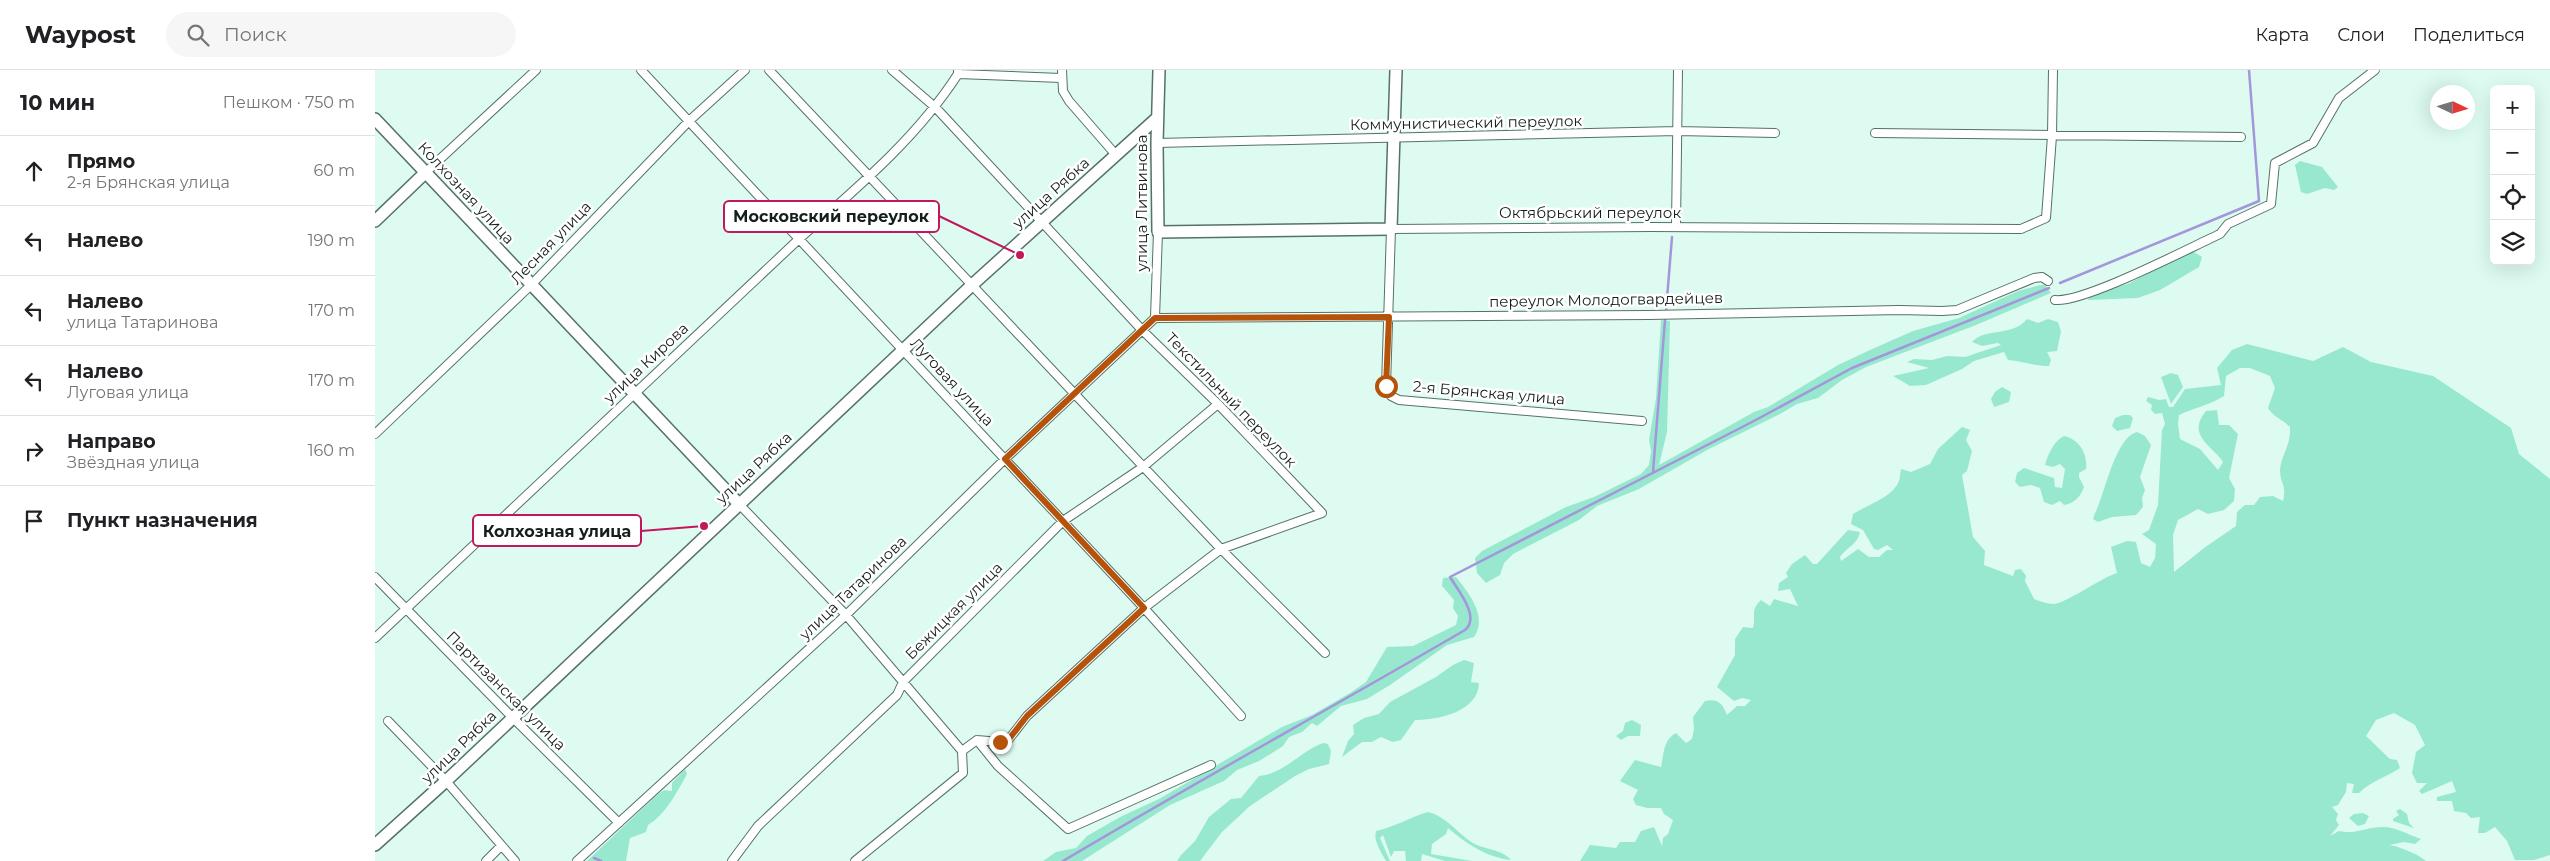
<!DOCTYPE html>
<html lang="ru">
<head>
<meta charset="utf-8">
<style>
  :root { --surface:#fff; --page:#f6f6f6; --text:#202124; --muted:#757577; --line:#e0e0e0 }
  body { margin:0; font-family:Montserrat,sans-serif; background:var(--page); color:var(--text) }
  .controls { position:absolute; right:15px; top:15px; display:grid; overflow:hidden; border-radius:8px; box-shadow:0 5px 20px #0002 }
  .controls button { width:45px; height:45px; display:grid; place-items:center; padding:0; border:0; border-bottom:1px solid var(--line); background:var(--surface); color:var(--text); font:25px sans-serif }
  .compass { position:absolute; left:2055px; top:15px; width:45px; height:45px; border-radius:50%; background:var(--surface); box-shadow:0 5px 20px #0002; rotate:94deg }
  .stop { position:absolute; width:15px; height:15px; margin:-11px; border:4px solid #b45309; border-radius:50%; background:#fff }
  .stop.end { background:#b45309; border-color:#fff; box-shadow:0 1px 5px #0008 }
  .list { margin:0; padding:0; list-style:none }
  h2 { display:flex; justify-content:space-between; align-items:center; height:65px; margin:0; padding:0 20px; font-size:21px }
  h2 small { font-size:16px; font-weight:400; color:var(--muted) }
  .list li { display:grid; grid-template-columns:32px 1fr auto; gap:15px; align-items:center; box-sizing:border-box; height:70px; padding:0 20px; border-top:1px solid var(--line) }
  .list b { display:block; font-size:19px; white-space:nowrap }
  .list p { margin:0; font-size:16px; white-space:nowrap; color:var(--muted) }
  .list em { font-size:16px; font-style:normal; color:var(--muted) }
  .icon { flex:none; width:28px; height:28px; fill:none; stroke:currentColor; stroke-width:2; stroke-linecap:round; stroke-linejoin:round }
  .map { position:relative; flex:none; width:2175px; height:791px; overflow:hidden }
  header { display:flex; align-items:center; gap:30px; box-sizing:border-box; height:70px; padding:0 25px; background:var(--surface); border-bottom:1px solid var(--line) }
  header strong { font-size:24px }
  nav { display:flex; gap:28px; margin-inline-start:auto; font-size:18px }
  .search { width:350px; height:45px; background:var(--page); display:flex; align-items:center; gap:12px; box-sizing:border-box; padding:0 18px; border-radius:28px; color:var(--muted); font-size:19px }
  main { display:flex }
  aside { flex:1; background:var(--surface) }
  .map>svg:first-child { display:block }
  .green { fill:#98e8cf; fill-rule:evenodd }
  .lines { fill:none; stroke-linecap:round; stroke-linejoin:round }
  .stream { stroke:#a396da; stroke-width:2.5 }
  .street-casing { stroke:#567168; stroke-width:10 }
  .secondary-casing { stroke:#567168; stroke-width:14 }
  .street { stroke:#fff; stroke-width:8 }
  .secondary { stroke:#fff; stroke-width:11 }
  .route { stroke:#b45309; stroke-width:6 }
  .labels { text-anchor:middle; stroke-width:5; stroke-linejoin:round; paint-order:stroke }
  .street-label { font-size:15px; fill:#141f1c; stroke:#fff }
  .leader { fill:none; stroke:#c2185b; stroke-width:2 }
  .callout-dot { fill:#c2185b; stroke:#fff; stroke-width:2 }
  .callout { fill:#fff; stroke:#c2185b; stroke-width:2 }
  .callout-label { font-size:16px; text-anchor:middle; font-weight:bold; fill:#141f1c }
</style>
</head>
<body>
<header>
<strong>Waypost</strong>
<div class="search"><svg class="icon" aria-label="search" viewBox="0 0 24 24"><circle cx="10" cy="10" r="6"/><path d="M15 15l6 6"/></svg>Поиск</div>
<nav><a>Карта</a><a>Слои</a><a>Поделиться</a></nav>
</header>
<main>
<aside>
<h2>10 мин<small>Пешком · 750 m</small></h2>
<ul class="list">
<li><svg class="icon" aria-label="ahead" viewBox="0 0 24 24"><path d="M12 20V5M6 11l6-6 6 6"/></svg><div><b>Прямо</b><p>2-я Брянская улица</p></div><em>60 m</em></li>
<li><svg class="icon" aria-label="left" viewBox="0 0 24 24"><path d="M17 20v-9H6M10 6l-5 5 5 5"/></svg><div><b>Налево</b></div><em>190 m</em></li>
<li><svg class="icon" aria-label="left" viewBox="0 0 24 24"><path d="M17 20v-9H6M10 6l-5 5 5 5"/></svg><div><b>Налево</b><p>улица Татаринова</p></div><em>170 m</em></li>
<li><svg class="icon" aria-label="left" viewBox="0 0 24 24"><path d="M17 20v-9H6M10 6l-5 5 5 5"/></svg><div><b>Налево</b><p>Луговая улица</p></div><em>170 m</em></li>
<li><svg class="icon" aria-label="right" viewBox="0 0 24 24"><path d="M7 20v-9h11M14 6l5 5-5 5"/></svg><div><b>Направо</b><p>Звёздная улица</p></div><em>160 m</em></li>
<li><svg class="icon" aria-label="arrive" viewBox="0 0 24 24"><path d="M6 21V4h12l-3 4 3 4H6"/></svg><div><b>Пункт назначения</b></div></li>
</ul>
</aside>
<div class="map">
<svg width="2175" height="791" viewBox="0 0 2175 791">
  <rect width="100%" height="100%" fill="#ddfbf1"/>
  <!-- green -->
  <path class="green" d="M1925,91L1947,97L1963,117L1959,120L1950,118L1932,124L1926,122L1920,95Z
    M1819,182L1827,187L1824,197L1785,220L1763,228L1712,230L1718,225L1755,213L1809,184Z
    M1665,215H1670L1676,223L1601,255L1491,297L1467,310L1443,328L1422,334L1405,344L1332,380L1264,419L1222,436L1204,450L1138,484L1129,493L1125,505L1111,513L1102,503L1100,488L1107,481L1191,437L1219,427L1266,404L1274,395L1276,381L1274,370L1281,328L1286,250L1295,251L1292,362L1284,395L1379,342L1393,337L1463,295L1495,280L1538,261L1584,248L1643,221Z
    M1652,249L1663,253L1673,249L1683,252L1686,261L1682,281L1672,282L1676,290L1674,296C1659,296 1647,291 1633,290L1629,282L1599,291L1587,299L1551,315L1535,316L1518,306L1554,298L1532,292L1539,289L1557,290L1572,286L1590,287L1626,275L1623,273L1607,276L1597,272C1611,257 1638,267 1652,249Z
    M1872,274L1938,291L1968,277L1996,292L2058,306L2136,358L2144,384L2175,409V785L2159,790H2140L2132,771L2120,757L2110,763H2103L2105,747L2096,748L2091,743L2079,741L2077,731H2062V727L2081,722L2077,711L2047,724L2044,721L2052,713H2042L2037,703L2041,682L2050,675L2040,655L2019,643L2001,650L1991,666L2015,689L2022,690L2025,698C2013,706 1993,713 1984,723H1977L1979,714L1972,713L1971,722L1963,735L1957,737L1963,744L1961,750L1964,755L1955,766L1964,761C1979,765 1992,757 2008,757C2021,757 2034,765 2046,769L2040,774L2029,772L2014,775C2023,776 2045,785 2051,791H1205L1215,775L1241,778L1245,772H1260L1266,761L1279,757L1287,776L1288,768L1293,764L1298,750L1289,744L1286,738H1272L1261,735L1258,729L1263,720L1245,711L1260,690L1286,697C1289,684 1288,670 1301,663L1311,673L1317,669L1319,659L1318,647L1330,631C1343,628 1348,634 1352,645L1362,636H1370L1376,630L1367,628L1359,631L1342,617L1360,585V569L1368,557L1378,558C1381,546 1375,540 1386,530L1395,536L1399,529L1423,536L1415,519L1403,521L1404,513L1413,507L1411,503L1417,494L1430,485L1438,494H1442L1473,460L1485,462C1483,474 1472,477 1465,487L1466,491L1483,479L1494,487H1504L1512,480H1518L1512,475L1503,480L1499,479L1488,460L1476,454L1478,444C1492,435 1513,429 1522,415C1525,411 1525,404 1526,399L1536,402L1555,394L1563,379L1587,357L1595,360L1591,370L1597,381L1592,401L1587,405L1598,467L1610,481L1609,495L1638,506L1640,500L1646,499L1651,506L1650,511L1659,529C1665,531 1672,534 1679,534C1689,534 1728,507 1742,503L1736,477L1752,471L1761,472L1766,493L1775,497L1780,488L1781,474L1767,464L1774,460L1783,435L1787,360L1790,354L1787,343L1780,344L1776,340L1777,335L1771,331L1773,327L1784,330L1791,329L1794,337H1798L1810,319L1846,315L1842,298L1857,280ZM1865,298H1875L1895,306L1900,318L1893,338C1898,347 1907,349 1915,357C1916,376 1906,385 1905,400C1905,414 1912,414 1908,431L1898,426L1885,427L1879,435H1870L1862,442L1861,456L1829,478L1799,502L1798,465L1803,450L1823,439L1833,444L1849,440L1859,431L1860,419L1854,408L1863,364L1854,355H1844L1842,340L1831,341C1811,366 1837,375 1848,392L1843,400L1825,379L1805,369L1803,354L1804,345C1819,338 1835,335 1849,326L1851,306Z
    M1796,303L1803,305L1808,317L1796,334L1786,307Z
    M1627,317L1636,322L1634,332L1619,337L1616,329L1620,322Z
    M1748,345H1755L1758,348L1755,358L1742,361L1737,356L1740,348Z
    M1762,362L1770,366L1776,375L1765,407L1770,420L1767,428L1768,437L1761,445L1737,447L1723,452L1718,449L1720,443C1730,424 1740,367 1762,362Z
    M1689,366C1704,369 1713,384 1711,399L1704,403V407L1709,417C1706,426 1699,434 1689,435L1685,431L1677,435L1669,432L1665,418L1656,415L1645,417L1640,412L1642,403L1649,398L1679,408L1680,417L1687,418L1690,399L1685,394L1678,397L1670,395C1673,384 1679,371 1689,366Z
    M1081,507C1094,523 1113,547 1099,567L1072,575L1015,615L992,629L966,636L942,656L937,653L927,662L914,667L908,676L884,691L862,700L849,711L795,735L707,791H668L681,782L701,778L712,766L745,747L784,729L907,657L937,645L975,623L991,612L1012,577L1038,576L1081,555L1083,546L1078,538L1079,530L1067,516L1068,508Z
    M1089,590L1099,593L1096,612L1104,613C1103,642 1063,650 1040,650L1026,670L1018,672L1006,667L997,672H987L967,687L973,671L979,664L978,655L989,648L1004,644L1015,632L1061,607L1078,595Z
    M1257,650L1266,655L1265,666H1253L1246,670L1241,666L1248,661L1250,653Z
    M948,673L953,674L956,681L954,694L934,699L920,706L875,736L847,762L825,791H802L806,785L820,771L834,747L856,729L866,728L884,706C907,705 926,681 948,673Z
    M310,699L312,704C302,722 291,744 273,755L271,762L255,768L251,791H212L283,724L289,720L297,721V713Z
    M2025,739L2032,744L2034,753L2039,758L2018,751V749L2024,745L2021,741Z
    M1053,742C1071,746 1082,763 1098,773C1110,780 1127,779 1136,790C1113,788 1090,773 1073,758L1071,764L1057,774L1056,784L1097,791H1070L1047,784L1046,791H1031L1030,781H1019L1016,787L1008,765L1005,768L1015,791H1011C1006,782 998,771 1001,761C1020,757 1035,747 1053,742Z
    M1988,743L1994,746L1990,754L1983,756L1974,748L1979,744Z"/>
  <g class="lines">
    <!-- stream -->
    <path class="stream" d="M1685,213L1884,131L1874,0
      M1291,241L1297,167
      M1278,402L1290,250
      M219,788L226,791
      M688,791C821,712 956,638 1090,560C1106,547 1082,519 1075,507L1377,352L1477,298L1674,218"/>
    <defs>
      <path id="street" d="M266,0L769,538L866,646
        M394,0L846,479L950,583
        M687,0L688,21L694,31L741,85
        M583,4L686,8
        M1500,63L1866,67
        M782,73L1302,61L1400,63
        M50,103L161,0
        M1301,157L1303,0
        M1680,230C1709,233 1812,179 1845,164L1853,154L1896,134L1900,93L1938,73L1964,28L2000,0
        M780,248L1274,245L1524,240L1567,241L1582,240L1659,208L1667,207L1673,211
        M1267,351L1024,330L1016,326L1011,316L1016,159L1276,157L1646,159L1671,148L1677,66L1678,0
        M0,364L156,215L314,51L370,0
        M363,433L471,545L587,681
        M0,507L137,647L244,753
        M0,568L424,169C482,118 541,69 583,4V0
        M13,651L71,711L140,791
        M602,670L623,696L693,759L836,695
        M111,791L126,776
        M202,791L471,545L630,389L780,248L783,162
        M357,791L383,756L522,625L528,612L688,451L768,397L843,334
        M480,791L588,703L587,681L602,670L625,672L634,669L652,646L769,538L846,479L947,443L843,334L767,260L561,38L517,0"/>
      <path id="secondary" d="M784,0L782,73L783,162L1016,159L1021,0
        M0,49L363,433
        M0,151L50,103
        M0,775L71,711L597,215L782,48"/>
    </defs>
    <!-- street casing -->
    <use href="#street" class="street-casing"/>
    <!-- secondary casing -->
    <use href="#secondary" class="secondary-casing"/>
    <!-- street -->
    <use href="#street" class="street"/>
    <!-- secondary -->
    <use href="#secondary" class="secondary"/>
  </g>
  <g class="lines">
    <!-- route -->
    <path class="route" d="M625,672L634,669L652,646L769,538L630,389L767,260L780,248L1014,247L1011,316"/>
  </g>
  <g class="labels">
    <!-- street labels -->
    <g class="street-label">
      <text transform="translate(1091 53) rotate(-1)" y="5">Коммунистический переулок</text>
      <text transform="translate(91 123) rotate(47)" y="5">Колхозная улица</text>
      <text transform="translate(676 123) rotate(-42)" y="5">улица Рябка</text>
      <text transform="translate(767 133) rotate(-90)" y="5">улица Литвинова</text>
      <text x="1215" y="148">Октябрьский переулок</text>
      <text transform="translate(176 173) rotate(-46)" y="5">Лесная улица</text>
      <text transform="translate(1231 230) rotate(-1)" y="5">переулок Молодогвардейцев</text>
      <text transform="translate(271 293) rotate(-43)" y="5">улица Кирова</text>
      <text transform="translate(577 312) rotate(47)" y="5">Луговая улица</text>
      <text transform="translate(1114 323) rotate(5)" y="5">2-я Брянская улица</text>
      <text transform="translate(856 330) rotate(46)" y="5">Текстильный переулок</text>
      <text transform="translate(379 398) rotate(-43)" y="5">улица Рябка</text>
      <text transform="translate(478 518) rotate(-44)" y="5">улица Татаринова</text>
      <text transform="translate(579 541) rotate(-45)" y="5">Бежицкая улица</text>
      <text transform="translate(131 621) rotate(45)" y="5">Партизанская улица</text>
      <text transform="translate(84 677) rotate(-44)" y="5">улица Рябка</text>
    </g>
  </g>
  <!-- callouts -->
  <path class="leader" d="M645 185L564 146M329 456L266 461"/>
  <g class="callout-dot">
    <circle cx="645" cy="185" r="5"/>
    <circle cx="329" cy="456" r="5"/>
  </g>
  <g class="callout">
    <rect x="349" y="131" width="215" height="31" rx="5"/>
    <rect x="98" y="445" width="168" height="31" rx="5"/>
  </g>
  <g class="callout-label">
    <text x="456" y="152">Московский переулок</text>
    <text x="182" y="467">Колхозная улица</text>
  </g>
</svg>
<div class="controls">
<button>+</button>
<button>−</button>
<button><svg class="icon" aria-label="locate" viewBox="0 0 24 24"><circle cx="12" cy="12" r="6"/><path d="M12 2v4M12 18v4M2 12h4M18 12h4"/></svg></button>
<button><svg class="icon" aria-label="layers" viewBox="0 0 24 24"><path d="M12 4l9 5-9 5-9-5zM3 14l9 5 9-5"/></svg></button>
</div>
<svg class="compass" viewBox="-18 -18 36 36"><path d="M0-13l5 13h-10z" fill="#e53935"/><path d="M0 13l5-13h-10z" fill="#757577"/></svg>
<div class="stop" style="left:1011px;top:316px"></div>
<div class="stop end" style="left:625px;top:672px"></div>
</div>
</main>
</body>
</html>
